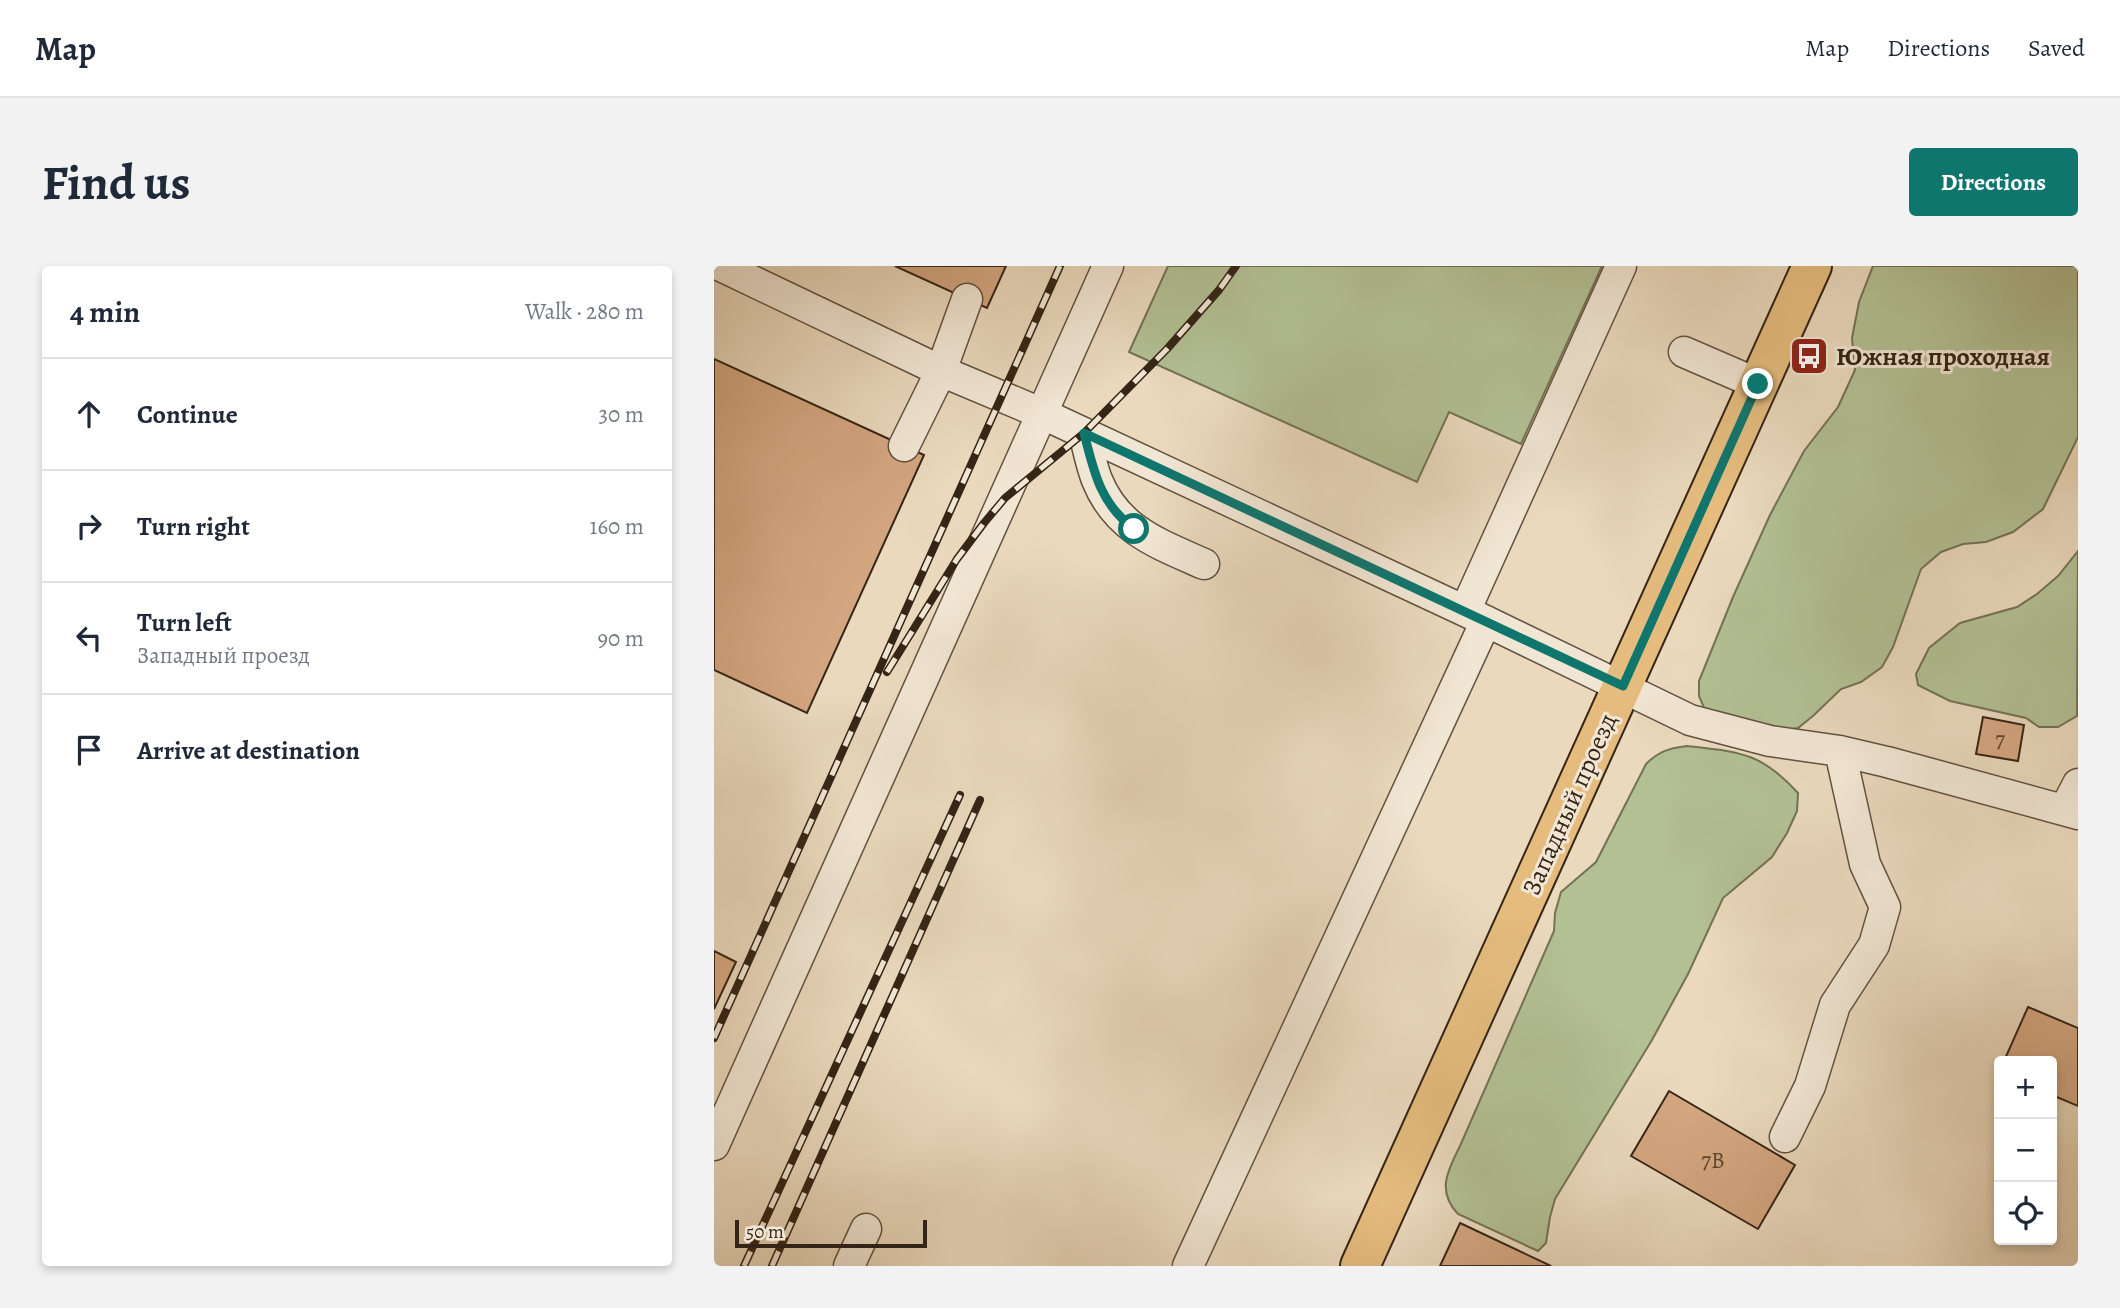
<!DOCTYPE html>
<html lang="en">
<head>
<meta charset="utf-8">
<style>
  :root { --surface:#fff; --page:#f2f2f3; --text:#1f2937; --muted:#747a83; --line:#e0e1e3; --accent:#0f766e }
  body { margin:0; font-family:Alegreya,serif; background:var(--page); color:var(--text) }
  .controls { position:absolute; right:21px; bottom:21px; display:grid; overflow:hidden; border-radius:7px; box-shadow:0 4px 10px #0003 }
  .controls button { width:63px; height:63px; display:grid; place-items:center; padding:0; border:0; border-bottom:2px solid var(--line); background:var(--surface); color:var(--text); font:35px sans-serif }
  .scale { position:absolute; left:21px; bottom:18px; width:192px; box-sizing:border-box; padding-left:7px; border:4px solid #342516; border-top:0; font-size:19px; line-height:24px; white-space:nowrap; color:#342516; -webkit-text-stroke:5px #f1e6d4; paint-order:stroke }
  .stop { position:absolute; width:21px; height:21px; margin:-16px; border:5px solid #0f766e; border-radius:50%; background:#fff }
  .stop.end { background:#0f766e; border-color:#fff; box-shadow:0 2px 7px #0008 }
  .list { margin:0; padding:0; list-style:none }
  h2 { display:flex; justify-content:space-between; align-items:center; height:91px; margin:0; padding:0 28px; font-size:30px }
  h2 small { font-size:23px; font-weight:400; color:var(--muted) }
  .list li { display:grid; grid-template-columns:46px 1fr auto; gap:21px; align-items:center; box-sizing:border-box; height:112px; padding:0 28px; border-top:2px solid var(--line) }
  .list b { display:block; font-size:26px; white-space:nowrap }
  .list p { margin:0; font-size:23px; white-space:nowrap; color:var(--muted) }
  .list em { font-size:23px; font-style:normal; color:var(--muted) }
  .icon { flex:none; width:38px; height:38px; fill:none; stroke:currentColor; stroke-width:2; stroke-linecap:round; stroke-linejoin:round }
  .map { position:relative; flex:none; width:1364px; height:1000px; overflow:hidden; border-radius:7px }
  header { display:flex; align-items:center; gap:42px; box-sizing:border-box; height:98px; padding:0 35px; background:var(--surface); border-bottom:2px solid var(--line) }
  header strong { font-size:33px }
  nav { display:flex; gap:38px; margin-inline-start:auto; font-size:24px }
  .intro { display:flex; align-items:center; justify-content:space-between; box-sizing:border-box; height:168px; padding:0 42px }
  h1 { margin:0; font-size:49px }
  .button { padding:18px 32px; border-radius:7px; background:var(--accent); color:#fff; font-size:24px; font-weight:700 }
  main { display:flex; gap:42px; padding:0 42px }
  aside { flex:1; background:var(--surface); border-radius:7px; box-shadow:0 4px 10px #0003 }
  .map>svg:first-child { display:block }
  .green { fill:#b2c094; stroke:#737255; stroke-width:2 }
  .building { fill:#d4a680; stroke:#342516; stroke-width:2 }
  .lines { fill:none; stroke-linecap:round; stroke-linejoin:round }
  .minor-casing { stroke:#625240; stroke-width:33 }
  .major-casing { stroke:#342516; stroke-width:42 }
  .minor { stroke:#f1e6d4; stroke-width:30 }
  .major { stroke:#e5bc7e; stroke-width:38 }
  .rail-casing { stroke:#342516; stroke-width:8 }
  .rail { stroke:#f1e6d4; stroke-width:5; stroke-dasharray:16; stroke-linecap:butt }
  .route { stroke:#0f766e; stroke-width:9 }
  .labels { text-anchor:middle; stroke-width:6; stroke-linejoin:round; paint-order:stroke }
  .number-label { font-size:23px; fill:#5c4530 }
  .poi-label { font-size:26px; font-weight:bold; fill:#342516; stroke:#f1e6d4; text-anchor:start }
  .street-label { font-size:26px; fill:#342516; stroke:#f1e6d4 }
</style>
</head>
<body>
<header>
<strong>Map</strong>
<nav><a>Map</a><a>Directions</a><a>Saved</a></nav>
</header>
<div class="intro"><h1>Find us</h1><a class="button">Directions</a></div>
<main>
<aside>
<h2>4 min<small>Walk · 280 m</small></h2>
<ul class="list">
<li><svg class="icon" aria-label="ahead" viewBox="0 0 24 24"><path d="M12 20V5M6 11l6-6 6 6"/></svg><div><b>Continue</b></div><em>30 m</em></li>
<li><svg class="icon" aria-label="right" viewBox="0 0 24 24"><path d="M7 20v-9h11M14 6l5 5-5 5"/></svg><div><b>Turn right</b></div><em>160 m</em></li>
<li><svg class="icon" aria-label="left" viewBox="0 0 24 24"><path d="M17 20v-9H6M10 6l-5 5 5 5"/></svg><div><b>Turn left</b><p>Западный проезд</p></div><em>90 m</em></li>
<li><svg class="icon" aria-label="arrive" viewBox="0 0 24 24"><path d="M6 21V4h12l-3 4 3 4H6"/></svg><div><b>Arrive at destination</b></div></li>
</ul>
</aside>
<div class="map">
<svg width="1364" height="1000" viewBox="0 0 1364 1000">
  <rect width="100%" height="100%" fill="#ead9bd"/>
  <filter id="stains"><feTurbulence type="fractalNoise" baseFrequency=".00286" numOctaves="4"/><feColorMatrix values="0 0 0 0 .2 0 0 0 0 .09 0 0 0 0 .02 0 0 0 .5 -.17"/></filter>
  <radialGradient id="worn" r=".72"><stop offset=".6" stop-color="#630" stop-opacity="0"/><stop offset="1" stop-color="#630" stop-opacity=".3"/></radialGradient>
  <!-- green -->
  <path class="green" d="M454,0H888L807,178L735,146L703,216L415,86Z
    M1159,0H1364V171L1329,243L1299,266L1272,276L1249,278L1227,286L1207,303L1179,381L1168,401L1147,416L1127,423L1099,450L1084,462L1065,465L991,444L985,430V415L1019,331L1056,249L1090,185L1124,141L1141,104L1138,72L1145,36Z
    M1364,285L1363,450L1344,461H1325L1312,452L1236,435L1204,419L1202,408L1215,382L1246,357L1303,341L1323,328L1344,310Z
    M973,480C1025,486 1047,486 1084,527L1083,545L1073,567L1058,591L1009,632L974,708L938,774L841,933L836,951L832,977L824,985L744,948C722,925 734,904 746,880L840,665L841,647L847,626L882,596L932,498C945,485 956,482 973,480Z"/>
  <!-- building -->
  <path class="building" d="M181,0H292L273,42Z
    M0,93L210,189L93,447L0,404Z
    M1269,451L1310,459L1304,495L1262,488Z
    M0,685L22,696L0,743Z
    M1314,741L1364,762V840L1338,829V795H1290Z
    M955,825L1081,899L1044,963L917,890Z
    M746,957L837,1000H726Z"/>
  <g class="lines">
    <defs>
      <path id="minor" d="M7,0L227,105L329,148L751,345L976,454L1056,475L1126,485L1173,496L1364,548
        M970,86L1044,118
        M370,167C374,182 377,199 383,214C403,264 445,278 490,298
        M190,180L227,105L253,33
        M751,345L907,0
        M1351,543L1364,518
        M1071,871L1096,820L1121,739L1160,679L1171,641L1151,598L1126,485
        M0,879L394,0
        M135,1000L152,963
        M474,1000L772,355"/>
      <path id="major" d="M646,1000L1098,0"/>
    </defs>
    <!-- minor casing -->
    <use href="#minor" class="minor-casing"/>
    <!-- major casing -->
    <use href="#major" class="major-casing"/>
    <!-- minor -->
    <use href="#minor" class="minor"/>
    <!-- major -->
    <use href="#major" class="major"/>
    <defs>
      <path id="rail" d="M173,406L243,293L270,257L291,232L370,167L453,83L505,24L522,0
        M0,772L346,0
        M30,1000L246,529
        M58,1000L266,534"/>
    </defs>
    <!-- rail casing -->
    <use href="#rail" class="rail-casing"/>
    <!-- rail -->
    <use href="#rail" class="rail"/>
  </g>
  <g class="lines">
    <!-- route -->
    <path class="route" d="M420,263C386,237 380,206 370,167L909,420L1044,118"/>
  </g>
  <!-- icons -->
  <defs>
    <symbol id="bus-square" viewBox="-11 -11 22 22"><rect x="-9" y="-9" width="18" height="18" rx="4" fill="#8f2418" stroke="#f1e6d4"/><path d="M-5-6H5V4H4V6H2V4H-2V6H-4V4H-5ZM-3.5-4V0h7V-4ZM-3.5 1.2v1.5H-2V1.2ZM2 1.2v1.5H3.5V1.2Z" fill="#fff"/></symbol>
  </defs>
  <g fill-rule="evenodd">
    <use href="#bus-square" x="1073" y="68" width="44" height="44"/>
  </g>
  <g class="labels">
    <!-- number labels -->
    <g class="number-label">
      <text x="1286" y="481">7</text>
      <text x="999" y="902">7В</text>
    </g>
    <!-- poi labels -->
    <g class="poi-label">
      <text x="1122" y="99">Южная проходная</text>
    </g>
    <!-- street labels -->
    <g class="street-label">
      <text transform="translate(855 538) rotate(-66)" y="9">Западный проезд</text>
    </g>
  </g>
  <rect width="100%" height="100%" filter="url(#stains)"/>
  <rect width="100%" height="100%" fill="url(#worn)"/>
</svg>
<div class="controls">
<button>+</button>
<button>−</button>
<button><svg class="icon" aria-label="locate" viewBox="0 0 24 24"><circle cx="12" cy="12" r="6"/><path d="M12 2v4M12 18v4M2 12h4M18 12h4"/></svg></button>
</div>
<div class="scale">50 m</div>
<div class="stop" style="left:420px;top:263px"></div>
<div class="stop end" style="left:1044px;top:118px"></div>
</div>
</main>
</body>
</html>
